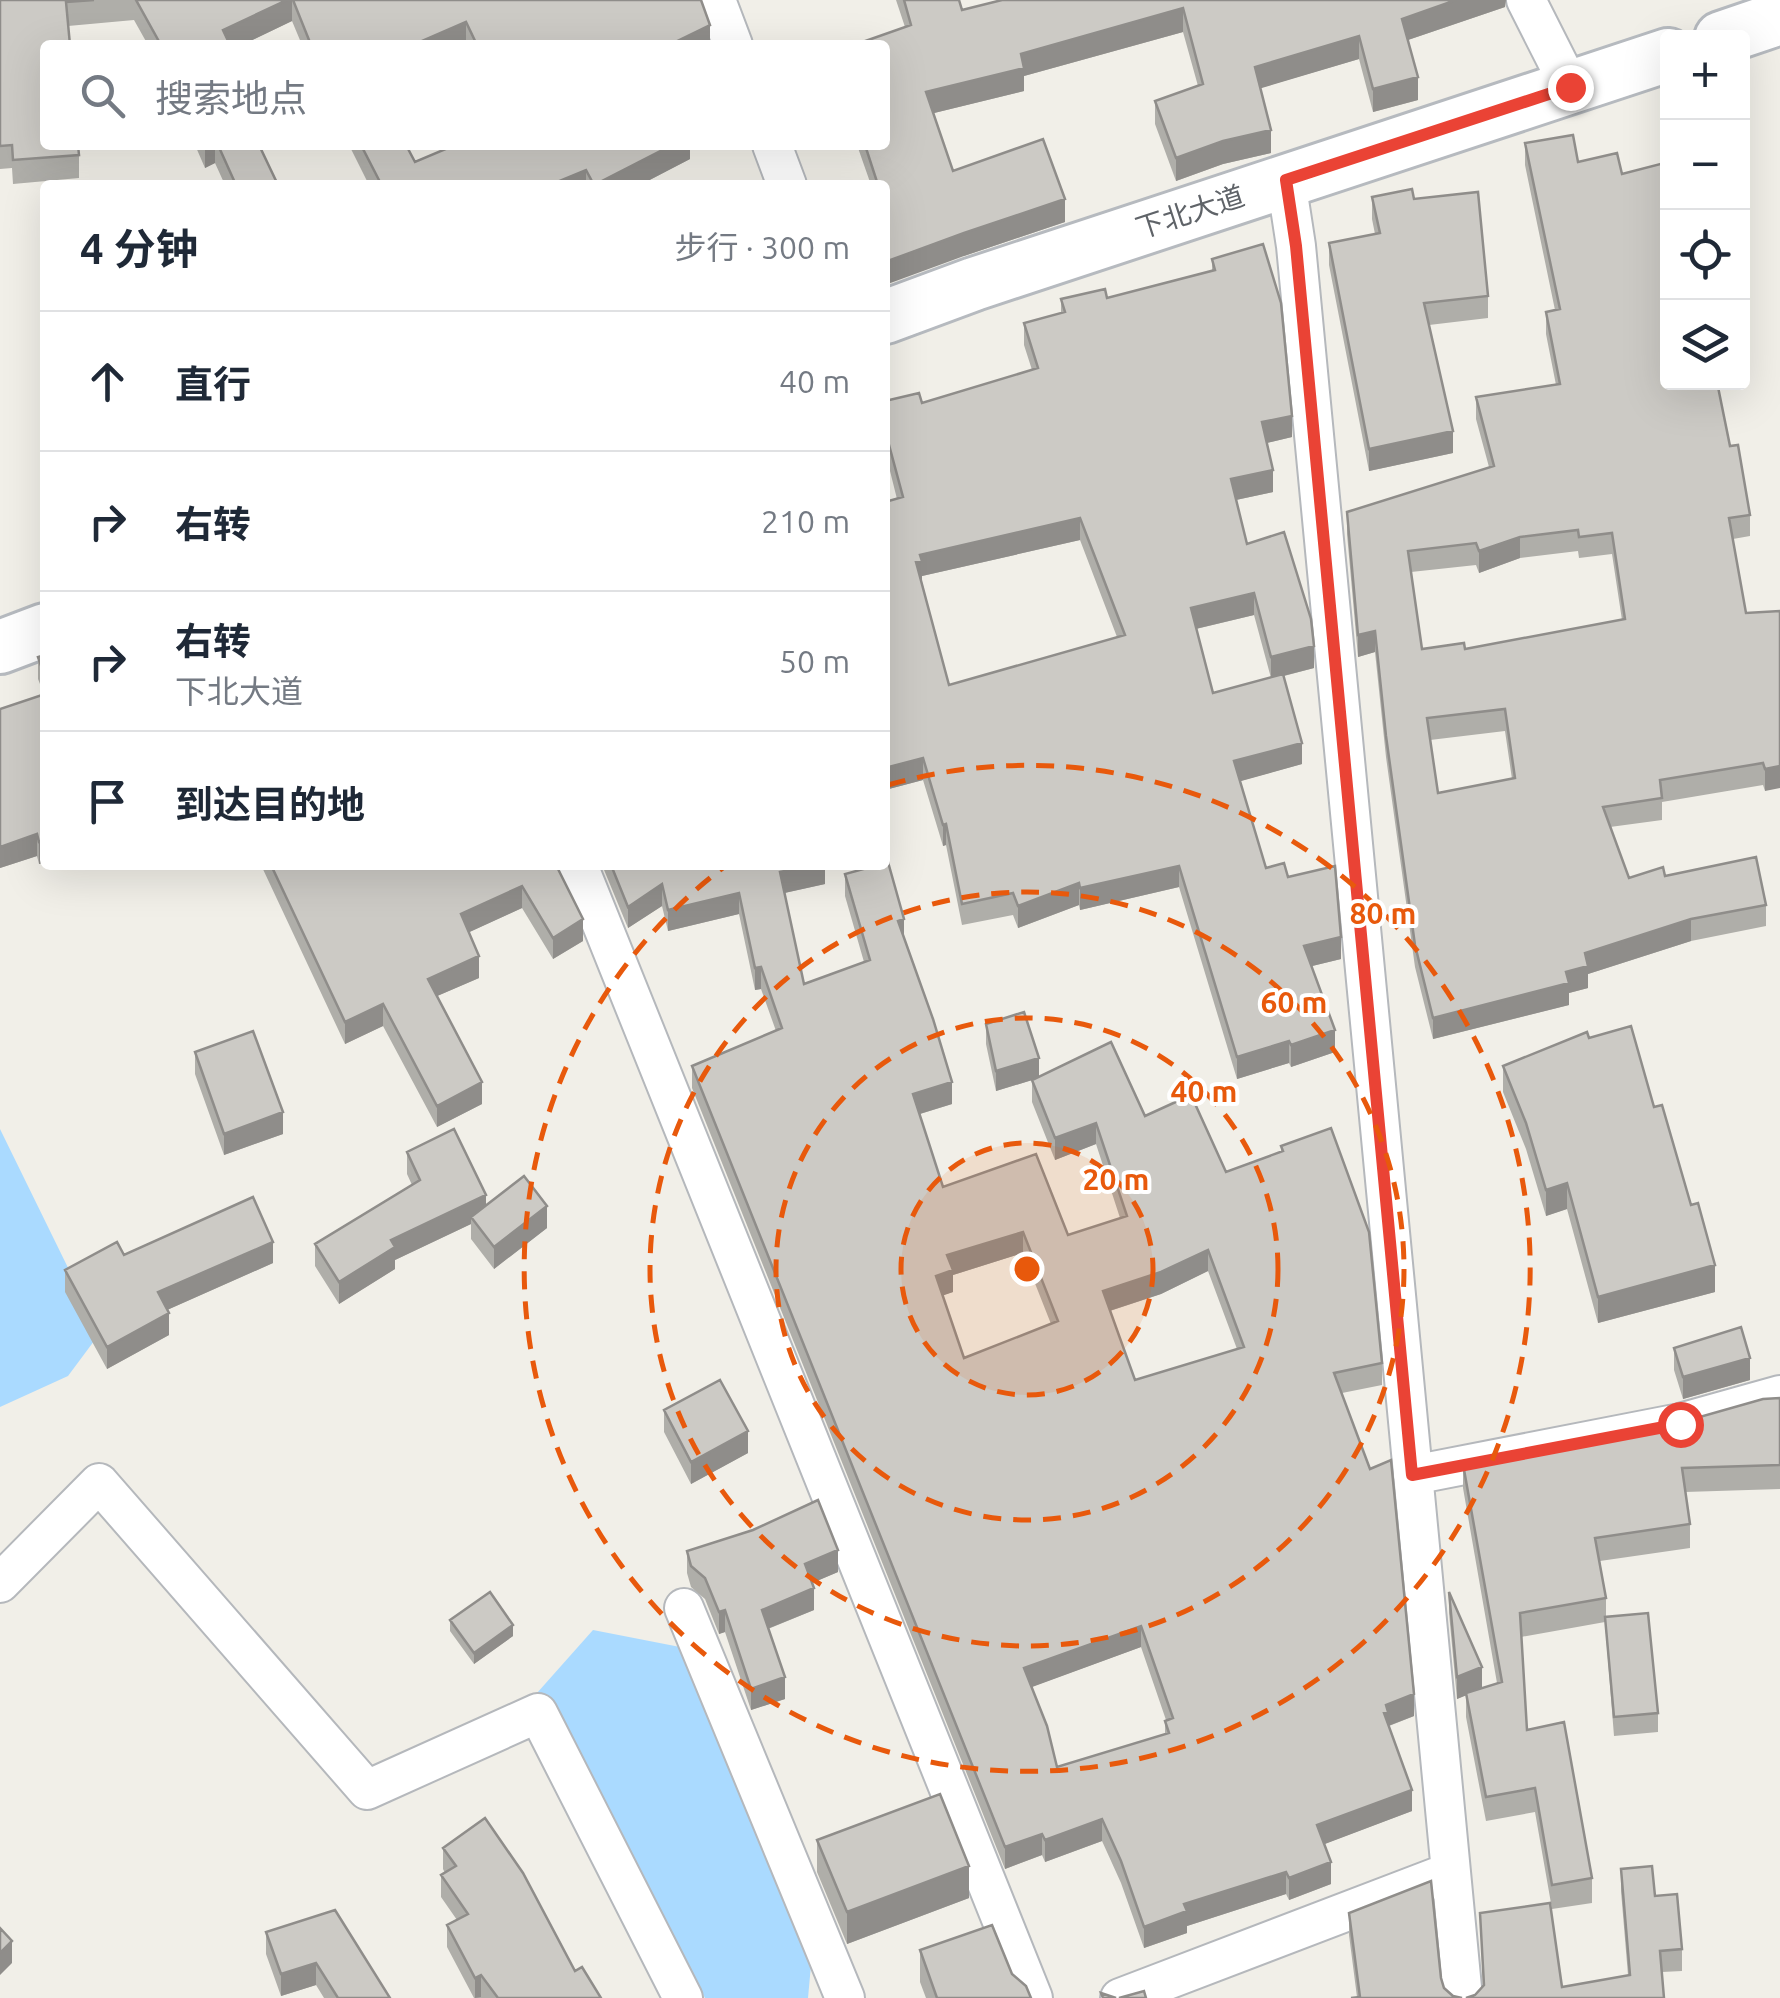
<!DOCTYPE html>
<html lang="zh">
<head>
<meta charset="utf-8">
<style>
  :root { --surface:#fff; --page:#f2f2f3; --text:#1f2937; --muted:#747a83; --line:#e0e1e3 }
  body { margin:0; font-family:Ubuntu,"Noto Sans SC",sans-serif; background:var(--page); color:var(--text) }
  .controls { position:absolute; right:30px; top:30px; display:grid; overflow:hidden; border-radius:10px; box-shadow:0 10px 40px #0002 }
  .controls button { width:90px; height:90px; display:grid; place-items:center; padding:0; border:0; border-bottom:2px solid var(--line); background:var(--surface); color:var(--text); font:50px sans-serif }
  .stop { position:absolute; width:30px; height:30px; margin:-22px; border:8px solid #ea4335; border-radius:50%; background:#fff }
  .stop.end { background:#ea4335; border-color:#fff; box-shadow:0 2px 10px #0008 }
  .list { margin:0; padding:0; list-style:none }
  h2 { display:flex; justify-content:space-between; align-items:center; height:130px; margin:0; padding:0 40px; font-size:42px }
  h2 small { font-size:32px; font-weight:400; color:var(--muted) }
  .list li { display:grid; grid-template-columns:65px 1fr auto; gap:30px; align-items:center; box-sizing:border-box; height:140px; padding:0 40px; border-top:2px solid var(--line) }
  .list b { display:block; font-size:38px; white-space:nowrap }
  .list p { margin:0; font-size:32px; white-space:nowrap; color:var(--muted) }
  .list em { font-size:32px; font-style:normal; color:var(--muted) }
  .icon { flex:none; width:55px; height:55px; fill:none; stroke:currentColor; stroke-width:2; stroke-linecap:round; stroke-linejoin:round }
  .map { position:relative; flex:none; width:1780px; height:1998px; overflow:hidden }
  .search { position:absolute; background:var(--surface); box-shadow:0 10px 40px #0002; left:40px; top:40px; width:850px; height:110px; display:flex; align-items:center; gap:25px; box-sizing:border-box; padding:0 35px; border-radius:10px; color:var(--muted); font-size:38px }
  .panel { position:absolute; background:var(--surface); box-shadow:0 10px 40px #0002; left:40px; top:180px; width:850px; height:690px; border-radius:10px }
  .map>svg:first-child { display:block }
  .water { fill:#aadaff }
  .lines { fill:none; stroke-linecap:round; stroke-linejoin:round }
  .street-casing { stroke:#b5b8bc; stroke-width:42 }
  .secondary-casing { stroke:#b6babf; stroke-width:58 }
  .street { stroke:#fff; stroke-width:38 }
  .secondary { stroke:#fff; stroke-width:52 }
  .wall { fill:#afaea9; fill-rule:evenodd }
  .shaded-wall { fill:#8f8d8a }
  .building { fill:#cccac5; stroke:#8f8d8a; stroke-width:2.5; fill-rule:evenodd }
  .route { stroke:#ea4335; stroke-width:12 }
  .ring { fill:none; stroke:#e8590c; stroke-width:5; stroke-dasharray:18 12 }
  .labels { text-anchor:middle; stroke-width:8; stroke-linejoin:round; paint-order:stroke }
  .street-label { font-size:28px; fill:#5f6368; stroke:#fff }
  .centre { fill:#e8590c; stroke:#fff; stroke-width:5 }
  .ring-label { font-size:30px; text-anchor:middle; font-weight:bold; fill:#e8590c; stroke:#fff; stroke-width:8; stroke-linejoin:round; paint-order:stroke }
</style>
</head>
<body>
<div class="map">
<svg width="1780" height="1998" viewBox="0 0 1780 1998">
  <rect width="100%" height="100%" fill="#f1efe8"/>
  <!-- water -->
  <path class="water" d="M0,1129L100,1333L68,1376L0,1407Z
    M593,1630L680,1647L811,1965L808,1998H705L537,1693Z"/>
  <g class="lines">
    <defs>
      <path id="street" d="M716,0L733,45
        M1526,0L1570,87
        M772,145L787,185
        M1286,181L1296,246L1463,1998
        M578,865L1033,1998
        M1413,1475L1680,1423L1780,1395
        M0,1583L99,1483L367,1790L538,1713L683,1998
        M684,1608L845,1998
        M1120,1998L1450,1872"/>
      <path id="secondary" d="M1721,38L1780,18
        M885,317L974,284L1668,55
        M0,647L45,630"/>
    </defs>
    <!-- street casing -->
    <use href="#street" class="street-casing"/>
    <!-- secondary casing -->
    <use href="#secondary" class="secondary-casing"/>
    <!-- street -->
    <use href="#street" class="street"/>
    <!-- secondary -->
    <use href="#secondary" class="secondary"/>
  </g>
  <!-- wall -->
  <path class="wall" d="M0,0H701L710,45H302L292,21L242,45H148L134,20L68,26L79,155V178L13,184L12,168L0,169Z
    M896,0H959L962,10L1505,7L1408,40L1418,100L1373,112L1359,59L1260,88L1271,153L1223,164L1176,181L1155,124V101L1198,86L1183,32L1024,76V91L934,113L953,171L1065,222L964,256L885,185H871L857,145H885L905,27Z
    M1525,143L1578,162L1622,174L1730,446L1750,515V536L1733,539L1746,613L1780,611L1765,791L1763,785L1662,802V820L1610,827L1629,878L1665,876L1766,905V926L1691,941L1588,974V988L1569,993V1005L1433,1039L1415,967L1386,757L1375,652L1358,657L1347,534V512L1489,467L1476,419V397L1556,385L1546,334V312L1555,310L1525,165ZM1578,551L1579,558L1612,554L1622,620L1465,649H1422L1411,572L1476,565L1479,573L1520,558ZM1505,731L1512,779L1438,793L1430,740Z
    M195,145H259L278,185H225L215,163L205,168Z
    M349,145H406L415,162L690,145V159L640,185H369Z
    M1372,197L1414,199L1488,296V318L1429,325L1453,453L1369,471L1329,265V243L1375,234L1372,219Z
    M1212,259L1292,437L1267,443L1273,492L1236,500L1247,544L1314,668L1284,676L1302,764L1240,781L1266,868L1288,877L1341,959L1312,966L1335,1052L1291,1067L1289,1063L1237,1079L1179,887L1080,910L1079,905L1018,928L1013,915L962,925L946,845L943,846L923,780L885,790V502L897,499L885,451V401L922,403L1032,370L1024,345V323L1061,313V299L1107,298L1212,271ZM1080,540L1117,637L949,685L922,582V576ZM1254,615L1271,678L1213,693L1196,629Z
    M45,655V863L39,864L37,856L0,868V709L44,694L38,679V657Z
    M261,865H556L583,941L553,959L522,908L469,932L479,978L437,996L482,1104L437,1127L383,1026L345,1044Z
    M602,865H825V884L784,893L804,984L864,962L845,896V874L904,939L952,1104L920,1114L943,1187L1068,1235L1120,1218L1096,1144L1055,1160L1032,1102V1080L996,1091L986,1044V1024L1039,1076L1145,1116L1226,1172L1281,1152V1146L1382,1363V1385L1342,1393L1414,1716L1389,1726L1412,1811L1324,1844L1331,1884L1289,1900L1286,1894L1187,1926V1933L1144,1948L1121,1883L1102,1841L1045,1862L1042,1855L1005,1869L692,1088V1066L776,1031L761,989L755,990L739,914L668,931L662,906L628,928ZM1023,1253L1051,1324L964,1358L943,1295L953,1292V1275ZM1208,1271L1237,1349L1135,1380L1110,1311L1161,1294ZM1141,1647L1166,1720L1165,1721V1734L1057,1767L1031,1687Z
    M1589,1038L1654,1107L1691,1205L1715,1292L1598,1323L1567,1209L1546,1216L1526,1149L1503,1092V1066Z
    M195,1052L283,1134L224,1155L195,1074Z
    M407,1152L486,1206L547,1228L494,1269L471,1239V1224L395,1260V1269L339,1304L315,1266V1244L412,1185L407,1174Z
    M124,1255L273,1263L167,1310L169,1335L107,1369L65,1292V1270Z
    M1674,1348L1750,1380L1683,1399L1674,1370Z
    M1780,1398V1489L1685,1492L1690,1524V1548L1600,1561L1606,1598V1616L1658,1713V1732L1614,1736L1605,1622L1521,1637L1527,1730L1592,1878V1903L1552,1909L1535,1812L1486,1821L1466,1717V1695L1457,1699L1449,1613V1592L1482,1688L1497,1683L1463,1488V1464L1696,1422V1418Z
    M664,1410L748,1453L691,1484L664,1432Z
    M687,1551L838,1572L812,1583L814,1610L768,1629L785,1699L751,1710L725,1632L719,1634L705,1599L691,1587L687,1573Z
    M450,1620L513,1636L474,1664L450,1631Z
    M817,1840L969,1898L847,1944L817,1872Z
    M443,1848L575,1971L601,1998H474L447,1947V1925L457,1920L441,1897V1875L445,1873L443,1869Z
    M1621,1869L1655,1896L1682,1949V1971L1662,1972L1664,1998L1475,1995L1483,1986L1480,1913L1562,1987L1628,1975L1621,1891Z
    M1349,1913L1441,1978L1444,1988L1453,1996L1357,1997L1349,1935Z
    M266,1932L390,1998H324L316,1985L281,1996L266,1954Z
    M920,1950L1012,1974L1031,1998H926L920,1982Z"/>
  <!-- shaded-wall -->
  <path class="shaded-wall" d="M287,0H292V21L242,45H223V30Z
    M1456,0H1506L1505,7L1402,42V19Z
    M1183,8V32L1024,76V91L926,115V92L1021,54Z
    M466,22V45H413Z
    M710,25V45H669Z
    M1359,36V59L1255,90V67Z
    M1418,77V100L1373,112V89Z
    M1271,130V153L1223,164L1176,181V158L1223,141Z
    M205,145H215V163L205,168Z
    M672,145H690V159L640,185H594Z
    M586,170V185H550Z
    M1065,199V222L964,256L885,285V262L964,233Z
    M1292,416V437L1262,444V422Z
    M1453,431V453L1369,471V449Z
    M1273,470V492L1231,501V479Z
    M1080,518V540L922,576V582L916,562L920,555Z
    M1520,537V558L1479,573V551Z
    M1254,593V615L1191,630V608Z
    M1375,631V652L1358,657V635Z
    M1314,646V668L1271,679V657Z
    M1302,743V764L1234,783V761Z
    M923,758V780L885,790V768Z
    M1780,766V788L1765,791V769Z
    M946,824V845L943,846V825Z
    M37,834V856L0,868V847Z
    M45,841V863L39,864V842Z
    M814,865H825V884L780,894V872Z
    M1179,866V887L1080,910V888Z
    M1079,883V905L1018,928V906Z
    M662,884V906L628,928V907Z
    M522,886V908L461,936V914Z
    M739,893V914L668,931V910Z
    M583,919V941L553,959V938Z
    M904,919V941L898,921Z
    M1691,919V941L1588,974V988L1569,993V1005L1433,1039V1018L1566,972L1585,953Z
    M1341,937V959L1304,968V946Z
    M479,956V978L428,1000V979Z
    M761,967V989L755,990V968Z
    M383,1004V1026L345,1044V1022Z
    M1335,1030V1052L1291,1067V1045Z
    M1289,1041V1063L1237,1079V1057Z
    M1039,1058V1078L996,1091V1071Z
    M482,1082V1104L437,1127V1106Z
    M952,1082V1104L913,1116V1094Z
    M283,1112V1134L224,1155V1134Z
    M1096,1123V1144L1055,1160V1138Z
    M1567,1183V1209L1546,1216V1190Z
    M486,1195V1217H471V1224L395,1260V1269L339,1304V1282L391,1240Z
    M547,1206V1228L494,1269V1247Z
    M1023,1232V1253L953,1275V1292L936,1298V1276L947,1255Z
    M273,1242V1263L158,1314V1292Z
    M1208,1250V1271L1161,1294L1103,1313V1291Z
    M1715,1265V1292L1598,1323V1297Z
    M169,1313V1335L107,1369V1347Z
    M1750,1358V1380L1683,1399V1377Z
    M748,1431V1453L691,1484V1462Z
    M838,1550V1572L805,1586V1564Z
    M814,1588V1610L762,1631V1610Z
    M725,1610V1632L719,1634V1612Z
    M513,1625V1636L474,1664V1653Z
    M1141,1626V1647L1024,1690V1668Z
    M1482,1667V1689L1457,1699V1677Z
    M785,1677V1699L751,1710V1689Z
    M1414,1694V1716L1388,1726L1384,1713L1386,1705Z
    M1412,1790V1811L1317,1847V1825Z
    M1102,1819V1841L1045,1862V1840Z
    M1042,1834V1855L1005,1869V1847Z
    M1331,1862V1884L1289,1900V1878Z
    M969,1866V1898L847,1944V1912Z
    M1286,1872V1894L1187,1926V1933L1144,1948V1927L1184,1904Z
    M12,1941V1963L0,1975V1953Z
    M316,1963V1985L281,1996V1974Z
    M481,1975V1997L475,1998V1978Z"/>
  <!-- building -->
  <path class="building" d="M0,0H94L66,2L70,45H45V145H78L79,155L13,160L12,145L0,146Z
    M136,0H287L223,30L230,45H161Z
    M293,0H701L710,25L669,45H477L466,22L413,45H311Z
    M904,0H959L962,10L1002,0H1456L1402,19L1418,77L1373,89L1359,36L1255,67L1271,130L1223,141L1176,158L1155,101L1203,84L1183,8L1021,54L1024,68L926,92L953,171L1043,139L1065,199L964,233L885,262V185H878L865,145H885V45H854L911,25Z
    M1573,135L1578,162L1617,153L1622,174L1668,162V382H1717L1730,446L1738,445L1750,515L1729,518L1746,613L1780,611V766L1765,769L1763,763L1660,780L1662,798L1603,807L1629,878L1663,867L1665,876L1756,857L1766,905L1691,919L1585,953L1588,966L1566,972L1569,983L1433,1018L1415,945L1386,736L1375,631L1358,635L1347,512L1494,466L1476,397L1560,384L1546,312L1560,309L1525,143ZM1578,530L1579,537L1612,533L1625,619L1465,649L1464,643L1422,649L1408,551L1476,543L1479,551L1520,537ZM1505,709L1515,778L1438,793L1427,718Z
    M218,145H259L278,185H236Z
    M361,145H406L415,162L455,145H672L594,185L586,170L550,185H372L380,182Z
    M1412,189L1414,199L1478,192L1488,296L1424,303L1453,431L1369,449L1329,243L1380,233L1372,197Z
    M1263,244L1281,303L1292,416L1262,422L1273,470L1231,479L1247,544L1284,532L1311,619L1314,646L1271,657L1254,593L1191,608L1213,693L1283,674L1302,743L1234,761L1266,868L1284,863L1288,877L1335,866L1341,937L1304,946L1335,1030L1291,1045L1289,1041L1237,1057L1179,866L1080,888L1079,883L1018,906L1013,893L962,904L946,824L943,825L923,758L885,768V502L903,497L885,430V401L919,393L922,403L1038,368L1024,323L1065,312L1061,299L1105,289L1107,298L1215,270L1212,259ZM1080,518L1125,635L949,685L916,562L922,561L920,555Z
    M45,655V677L38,657Z
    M45,694V841L39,842L37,834L0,847V709Z
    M888,862L904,919L898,921L933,1019L952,1082L913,1094L943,1187L1036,1154L1068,1235L1127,1216L1096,1123L1055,1138L1032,1080L1111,1042L1145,1116L1191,1095L1226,1172L1283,1151L1281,1146L1331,1128L1369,1232L1382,1363L1334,1373L1370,1469L1391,1460L1414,1694L1386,1705L1388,1712L1384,1713L1412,1790L1317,1825L1331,1862L1289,1878L1286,1872L1184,1904L1187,1911L1144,1927L1121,1861L1102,1819L1045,1840L1042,1834L1005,1847L692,1066L782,1028L761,967L755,968L739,893L668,910L662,884L628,907L611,865H814L780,872L804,984L870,960L845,874L878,865H885V863ZM1023,1232L1058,1321L964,1358L936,1276L953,1270L947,1255ZM1208,1250L1244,1347L1135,1380L1103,1291L1161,1272ZM1141,1626L1173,1718L1165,1721L1169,1733L1057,1767L1047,1726L1024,1668Z
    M271,865H556L583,919L553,938L522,886L461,914L479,956L428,979L482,1082L437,1106L383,1004L345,1022Z
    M1024,1012L1039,1058L996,1071L986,1024Z
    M1631,1026L1654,1107L1662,1105L1691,1205L1698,1203L1715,1265L1598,1297L1567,1183L1546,1190L1526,1123L1503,1066L1587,1032L1589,1038Z
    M253,1031L283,1112L224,1134L195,1052Z
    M454,1129L486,1195L391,1240L395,1247L339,1282L315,1244L420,1180L407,1152Z
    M524,1176L547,1206L494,1247L471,1217Z
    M253,1197L273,1242L158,1292L169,1313L107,1347L65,1270L117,1242L124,1255Z
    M1741,1327L1750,1358L1683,1377L1674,1348Z
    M720,1380L748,1431L691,1462L664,1410Z
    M1780,1398V1465L1682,1468L1690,1524L1595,1538L1606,1598L1520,1613L1527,1730L1564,1722L1592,1878L1552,1885L1535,1788L1486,1797L1466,1693L1502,1682L1463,1464L1698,1422L1696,1418L1763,1399Z
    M818,1500L838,1550L805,1564L814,1588L762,1610L785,1677L751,1689L725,1610L719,1612L705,1578L691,1566L687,1551L753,1530Z
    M490,1592L513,1625L474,1653L450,1620Z
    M1449,1592L1482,1667L1457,1677Z
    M1648,1613L1658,1713L1614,1717L1605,1617Z
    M940,1794L969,1866L847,1912L817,1840Z
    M485,1818L523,1873L575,1971L582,1967L601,1998H498L481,1975L475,1978L447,1925L468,1914L441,1875L456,1866L443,1848Z
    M1652,1866L1655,1896L1677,1894L1682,1949L1660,1951L1664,1998H1466L1475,1995L1484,1985L1480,1913L1550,1903L1562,1987L1630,1975L1621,1869Z
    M1431,1881L1441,1978L1444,1988L1453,1996L1462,1998H1351L1360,1997L1349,1913Z
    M335,1910L390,1998H338L316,1963L281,1974L266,1932Z
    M992,1925L1012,1974L1026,1986L1031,1998H937L920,1950Z
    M0,1928L12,1941L0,1953Z
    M1144,1991L1146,1998H1119Z
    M1101,1993L1116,1998H1103Z"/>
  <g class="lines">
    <!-- route -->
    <path class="route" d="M1570,87L1286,180L1296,246L1412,1475L1680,1424"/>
  </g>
  <!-- distance rings -->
  <circle cx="1027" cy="1269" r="126" fill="#e8590c" fill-opacity=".12"/>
  <g class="ring">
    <circle cx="1027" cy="1269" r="126"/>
    <circle cx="1027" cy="1269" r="251"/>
    <circle cx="1027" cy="1269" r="377"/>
    <path d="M888 785A503 503 0 1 1 724 867"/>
  </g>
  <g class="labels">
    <!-- street labels -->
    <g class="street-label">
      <text transform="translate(1190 212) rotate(-18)" y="10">下北大道</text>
    </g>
  </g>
  <circle cx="1027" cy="1269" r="15" class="centre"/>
  <g class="ring-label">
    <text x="1383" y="924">80 m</text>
    <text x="1294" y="1013">60 m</text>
    <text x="1204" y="1102">40 m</text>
    <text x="1116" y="1190">20 m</text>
  </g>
</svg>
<div class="controls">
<button>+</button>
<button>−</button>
<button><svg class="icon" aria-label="locate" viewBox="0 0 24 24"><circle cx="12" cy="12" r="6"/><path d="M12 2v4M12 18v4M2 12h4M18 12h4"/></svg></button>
<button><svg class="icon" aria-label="layers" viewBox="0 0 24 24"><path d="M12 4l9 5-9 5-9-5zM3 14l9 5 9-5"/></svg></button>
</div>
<div class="stop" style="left:1680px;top:1424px"></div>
<div class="stop end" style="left:1570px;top:87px"></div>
<div class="search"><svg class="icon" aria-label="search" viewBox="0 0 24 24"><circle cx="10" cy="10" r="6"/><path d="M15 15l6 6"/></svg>搜索地点</div>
<section class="panel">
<h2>4 分钟<small>步行 · 300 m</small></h2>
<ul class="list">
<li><svg class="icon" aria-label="ahead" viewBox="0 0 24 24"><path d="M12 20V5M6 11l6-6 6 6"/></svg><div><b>直行</b></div><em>40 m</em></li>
<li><svg class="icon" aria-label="right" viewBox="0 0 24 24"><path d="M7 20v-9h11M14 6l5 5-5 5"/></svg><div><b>右转</b></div><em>210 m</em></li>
<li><svg class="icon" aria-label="right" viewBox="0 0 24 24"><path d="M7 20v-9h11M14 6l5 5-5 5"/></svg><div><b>右转</b><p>下北大道</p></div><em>50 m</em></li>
<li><svg class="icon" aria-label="arrive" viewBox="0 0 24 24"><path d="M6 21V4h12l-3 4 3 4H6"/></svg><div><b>到达目的地</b></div></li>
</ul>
</section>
</div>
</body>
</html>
